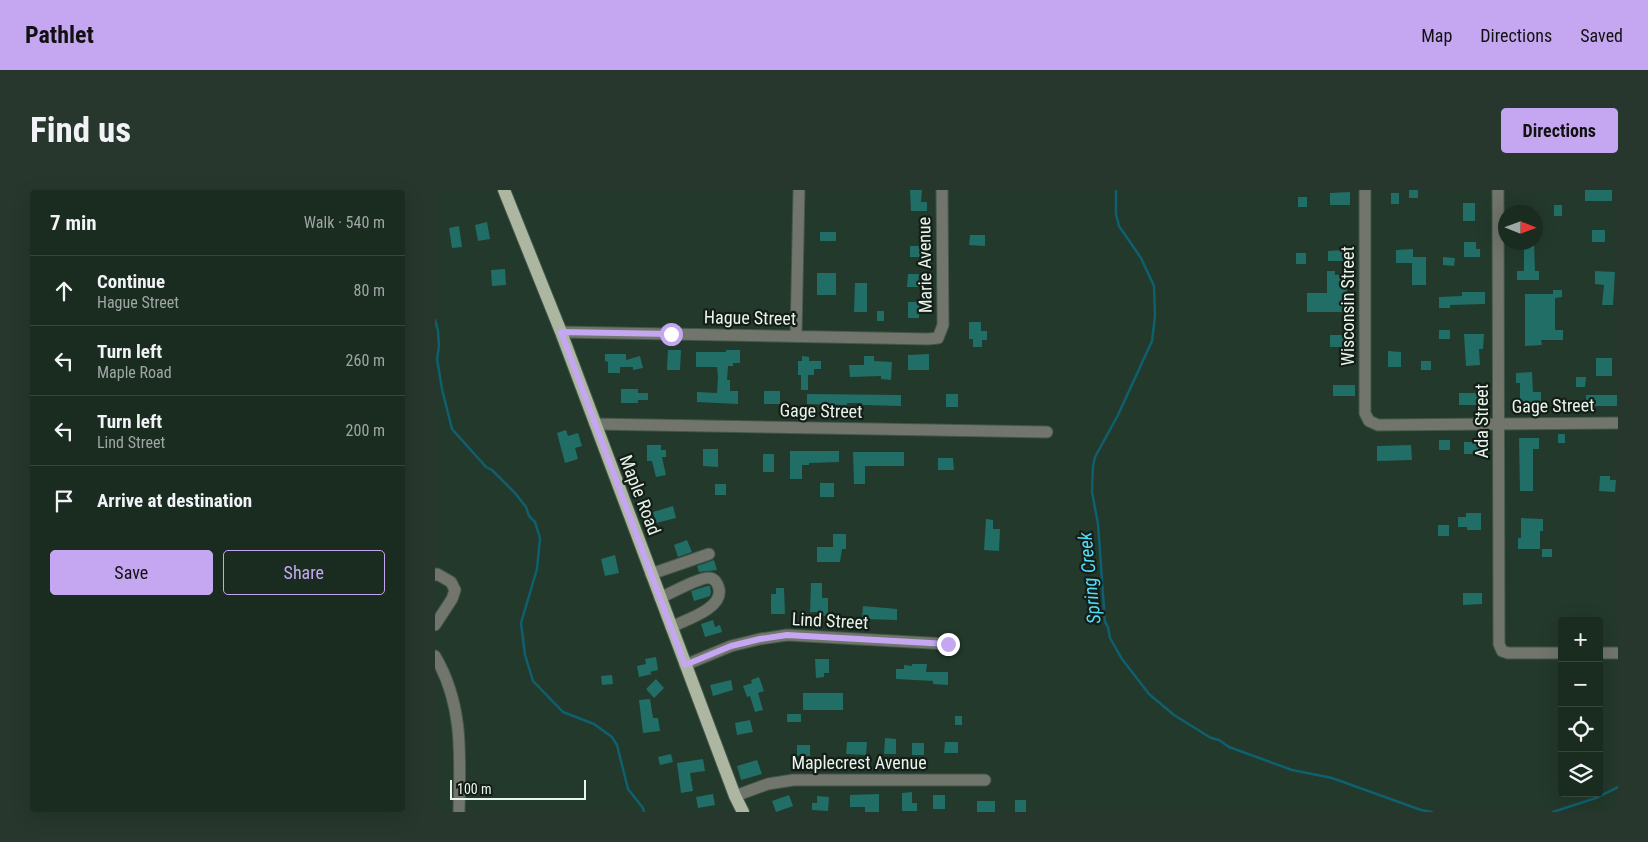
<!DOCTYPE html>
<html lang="en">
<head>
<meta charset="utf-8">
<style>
  :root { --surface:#1a2b20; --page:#27372d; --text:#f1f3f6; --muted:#9fa7a5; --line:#38473e; --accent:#c5a7f1 }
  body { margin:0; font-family:"Roboto Condensed",sans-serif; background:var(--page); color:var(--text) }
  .controls { position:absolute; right:15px; bottom:15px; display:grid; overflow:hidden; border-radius:5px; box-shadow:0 5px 20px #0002 }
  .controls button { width:45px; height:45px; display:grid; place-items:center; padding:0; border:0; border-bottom:1px solid var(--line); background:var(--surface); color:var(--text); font:25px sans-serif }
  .compass { position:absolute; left:1063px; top:15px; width:45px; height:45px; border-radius:50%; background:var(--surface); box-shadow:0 5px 20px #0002; rotate:91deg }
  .scale { position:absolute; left:15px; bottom:12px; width:136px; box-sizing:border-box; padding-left:5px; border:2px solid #e8f5ec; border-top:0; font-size:14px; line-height:18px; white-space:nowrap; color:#e8f5ec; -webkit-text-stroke:4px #141e17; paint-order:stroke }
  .stop { position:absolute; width:15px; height:15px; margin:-11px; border:4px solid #c5a7f1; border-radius:50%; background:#fff }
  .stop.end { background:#c5a7f1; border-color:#fff; box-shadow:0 1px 5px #0008 }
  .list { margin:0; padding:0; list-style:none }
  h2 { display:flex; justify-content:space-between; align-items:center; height:65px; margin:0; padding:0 20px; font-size:21px }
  h2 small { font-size:16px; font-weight:400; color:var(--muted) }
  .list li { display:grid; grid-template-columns:32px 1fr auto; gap:15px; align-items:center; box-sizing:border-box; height:70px; padding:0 20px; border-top:1px solid var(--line) }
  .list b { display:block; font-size:19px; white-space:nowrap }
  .list p { margin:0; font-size:16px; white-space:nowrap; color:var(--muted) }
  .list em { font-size:16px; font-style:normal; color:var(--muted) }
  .actions { display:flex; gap:10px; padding:15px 20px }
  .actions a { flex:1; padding:11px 0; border:1px solid var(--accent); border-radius:5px; text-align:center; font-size:18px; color:var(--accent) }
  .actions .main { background:var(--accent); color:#111 }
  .icon { flex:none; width:28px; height:28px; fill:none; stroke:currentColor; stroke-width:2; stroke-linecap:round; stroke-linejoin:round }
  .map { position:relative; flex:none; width:1183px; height:622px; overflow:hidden; border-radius:5px }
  header { display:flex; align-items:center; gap:30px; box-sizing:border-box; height:70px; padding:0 25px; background:var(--accent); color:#111 }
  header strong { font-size:24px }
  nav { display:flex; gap:28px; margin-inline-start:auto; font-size:18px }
  .intro { display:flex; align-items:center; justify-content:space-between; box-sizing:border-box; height:120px; padding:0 30px }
  h1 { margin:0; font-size:35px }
  .button { padding:12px 22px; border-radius:5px; background:var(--accent); color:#111; font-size:18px; font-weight:700 }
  main { display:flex; gap:30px; padding:0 30px }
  aside { flex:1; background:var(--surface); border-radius:5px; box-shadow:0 5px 20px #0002 }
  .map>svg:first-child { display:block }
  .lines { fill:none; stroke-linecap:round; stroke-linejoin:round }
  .stream { stroke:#0f606f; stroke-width:2.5 }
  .building { fill:#206e66 }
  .minor-casing { stroke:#43574a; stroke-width:13 }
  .major-casing { stroke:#43574a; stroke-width:14 }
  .minor { stroke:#71756b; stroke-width:11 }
  .major { stroke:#adb6a0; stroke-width:12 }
  .route { stroke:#c5a7f1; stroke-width:6 }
  .labels { text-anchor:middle; stroke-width:4.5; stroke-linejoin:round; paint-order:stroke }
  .street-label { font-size:18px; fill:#e8f5ec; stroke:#141e17 }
  .water-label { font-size:19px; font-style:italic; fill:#53defb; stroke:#141e17 }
</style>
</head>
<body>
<header>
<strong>Pathlet</strong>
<nav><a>Map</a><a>Directions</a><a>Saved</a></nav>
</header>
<div class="intro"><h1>Find us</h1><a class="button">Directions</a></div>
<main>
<aside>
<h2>7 min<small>Walk · 540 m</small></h2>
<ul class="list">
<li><svg class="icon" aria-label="ahead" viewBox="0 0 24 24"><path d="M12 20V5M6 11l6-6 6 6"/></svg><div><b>Continue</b><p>Hague Street</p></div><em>80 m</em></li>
<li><svg class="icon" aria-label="left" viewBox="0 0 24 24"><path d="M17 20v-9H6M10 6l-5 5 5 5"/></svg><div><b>Turn left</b><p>Maple Road</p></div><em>260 m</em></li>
<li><svg class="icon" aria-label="left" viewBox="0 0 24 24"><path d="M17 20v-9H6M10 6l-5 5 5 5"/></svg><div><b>Turn left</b><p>Lind Street</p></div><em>200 m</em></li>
<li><svg class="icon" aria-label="arrive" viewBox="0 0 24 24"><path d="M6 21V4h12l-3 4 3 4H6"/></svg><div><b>Arrive at destination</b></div></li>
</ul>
<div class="actions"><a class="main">Save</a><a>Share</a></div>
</aside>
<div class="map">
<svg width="1183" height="622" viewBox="0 0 1183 622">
  <rect width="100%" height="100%" fill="#23392b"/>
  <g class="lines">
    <!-- stream -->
    <path class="stream" d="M681,0V24L684,36L706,68L719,96L720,126L717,151L683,225L660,267L658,276L657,302L663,334L670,432L673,437L675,448L687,469L714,504L739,525L776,548L784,550L794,557L857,580L897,588L986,620L997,622
      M0,130L3,141L4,156L2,169L7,199L17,239L51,277L57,280L80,303L91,317L94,326L100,332L105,348L102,379L86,433L90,465L98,491L128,522L159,534L177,547L182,555L193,599L208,618L209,622
      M1118,622L1161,608L1183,597"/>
  </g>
  <!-- building -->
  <path class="building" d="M475,0H487L486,12H492V21H476Z
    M974,0H983V8H974Z
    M1150,0H1177V11H1150Z
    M915,2V15H895V3Z
    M956,3H964V14H956Z
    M863,7H872V17H863Z
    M1028,13H1040V31H1028Z
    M1119,15H1127V26H1119Z
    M52,32L55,49L43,51L40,35Z
    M24,36L27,57L17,58L14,38Z
    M1157,40H1170V52H1157Z
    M385,42H401V51H385Z
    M535,45H550V56L534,55Z
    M1029,52H1041V59H1045V67H1029Z
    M1089,52H1099L1100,81H1104V90H1082V81H1089Z
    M475,56H490V67H475Z
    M978,59V67H991V95H977V73H961V60Z
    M908,60V71H893V61Z
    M861,63H871V74H861Z
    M1008,67L1020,68L1019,76L1008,75Z
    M70,79L71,95L57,96L56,80Z
    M892,81H900V85L912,84V122H872V103H892Z
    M1160,81L1180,82L1178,115H1167L1169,95L1160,94Z
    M382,83H401V105H382Z
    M473,84H484L483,97H472Z
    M420,93H432V122H419Z
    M1118,100H1127V107L1120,108V140H1128V150H1106L1107,155L1090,156V104H1118Z
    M1027,102H1050V114L1015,115V118H1004V107L1027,106Z
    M473,112H484V128H473Z
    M442,121H449V131H442Z
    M534,132H546V141H552V150H547V157H538V149H534Z
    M1004,140H1015V149H1004Z
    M1029,144H1049L1048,159H1044L1045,175L1031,176Z
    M895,145H914V157H895Z
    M233,160H246L245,180H232Z
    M291,160H305V173H298V176H293L292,190H295V201H303V214L262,212V202L282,203L283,187L282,177H261V162H291Z
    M953,161L966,162V177H953Z
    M170,164H191V170L205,166L208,178L198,180V177H185V183H173V172L170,171Z
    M494,164V180H473V165Z
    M367,166L374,167V171H386V179H379V185H373V200H366V185H363V171H367Z
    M429,166H439V171L457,172L456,190L446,189V186L415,187L414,175H429Z
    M1161,168H1177V186H1161Z
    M986,171H996V180H986Z
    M1097,182L1098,202H1106V215H1085V193H1081V183Z
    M1141,187H1151L1150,197H1141Z
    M898,195H920V206H898Z
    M186,199H203V203H213V210H203V213H186Z
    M329,201H345V214H329Z
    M1024,203H1045V215H1024Z
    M372,204L466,205V216L427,215V213H412V215L372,214Z
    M511,204H523V217H511Z
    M1151,205H1182V216H1151Z
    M131,240L133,246L143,243L147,256L140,258L143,269L130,273L122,243Z
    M1123,244H1130V253H1123Z
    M1084,248H1104V259H1098V301H1085Z
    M1004,250H1015V260H1004Z
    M1029,252H1046V264H1029Z
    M212,255H226V260H231V267H227L231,285L221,287L217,271H212Z
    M976,255L977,270L942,271V256Z
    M268,259H283V277L268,276Z
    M355,261H404V272L374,273V275H367V289H355Z
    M418,262H469V276H430V294H419Z
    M328,264H339V282H328Z
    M503,268H518L519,280H503Z
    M1165,286H1175V290H1181L1180,302L1164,301Z
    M385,293H399V307H385Z
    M280,294H291V305H280Z
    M238,316L241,328L221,333L218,322Z
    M1031,323H1046V340H1032V337H1023V327H1031Z
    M1086,328L1108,329V341H1105V359H1083V348H1086Z
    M551,329L558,330V339H565L564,361L549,360Z
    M1003,335H1014V346H1003Z
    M398,344H411V359H407L405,372H382V357H398Z
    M252,350L257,362L243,367L239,355Z
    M1107,359H1117V367H1107Z
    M180,365L184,383L170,386L166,369Z
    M279,370L282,380L264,382L262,376Z
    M376,393H387V408H393V426H384V422H375Z
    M272,396H275L276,402L275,406L259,411L256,401Z
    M341,398H349L350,424H336V404H341Z
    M1028,403H1047V414L1028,415Z
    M428,416L462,419V430L427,429Z
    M278,430L280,437L285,435L287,442L270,447L266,434Z
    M221,467L223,480L215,482L217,484L204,487L202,476L211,474L210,469Z
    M380,469H394V483H389V487L381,488Z
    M477,474H492L491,482H513V495L498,494V491L461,489V479H469V475L477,476Z
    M177,485L178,494L167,495L166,486Z
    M324,487L329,501L323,503L328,520L320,522L315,506L312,507L308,496L317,493L316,490Z
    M221,489L229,498L219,508L211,499Z
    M296,490L298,500L278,506L275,495Z
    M368,503H408V520H368Z
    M215,509L218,528H223L225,541L208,543L204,510Z
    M352,524H366V532H352Z
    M520,526H527V535H520Z
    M315,530L318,542L302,545L300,533Z
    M450,548L461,549V564H449Z
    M412,552H432L431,565L411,564Z
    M510,552H523V563H509Z
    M477,553H489V565H477Z
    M362,555H375V566H362Z
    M236,564L238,572L225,575L223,567Z
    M268,569L270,581L255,583L258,601L246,603L242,573Z
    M322,570L327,584L306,590L302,576Z
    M477,602V613H482V621H467V603Z
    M278,604L280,615L263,618L261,607Z
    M444,604V622H430V617H415V605Z
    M354,605L358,616L341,622L337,611Z
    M498,605H510V619H498Z
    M382,606L394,607L393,621L377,620V613H382Z
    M580,610H591V622H580Z
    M542,611H560V622H542Z"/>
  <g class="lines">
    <defs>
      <path id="minor" d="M930,0V223L934,231L943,235L1183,233
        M1063,0L1064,454L1067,461L1073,463H1127
        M126,142L493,149L503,148L508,135L507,0
        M361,146L364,0
        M160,234L612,242
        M216,384L274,364
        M0,385L2,384L16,392L20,400L17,409L0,435
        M225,408C234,404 267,386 275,388C280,389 283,394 284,399C288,419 250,430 236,437
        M1164,463H1183
        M0,466C29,515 25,567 24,622
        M250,475L296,456L325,449L352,445L513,454
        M300,606L333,594L358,590H550"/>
      <path id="major" d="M69,0L126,142L300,606L308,622"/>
    </defs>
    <!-- minor casing -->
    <use href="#minor" class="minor-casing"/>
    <!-- major casing -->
    <use href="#major" class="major-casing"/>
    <!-- minor -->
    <use href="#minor" class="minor"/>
    <!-- major -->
    <use href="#major" class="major"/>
  </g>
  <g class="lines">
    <!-- route -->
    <path class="route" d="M236,144L126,142L250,475L296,456L325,449L352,445L513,454"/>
  </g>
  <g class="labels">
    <!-- street labels -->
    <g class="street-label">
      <text transform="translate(490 75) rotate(-91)" y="6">Marie Avenue</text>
      <text transform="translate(913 116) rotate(-90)" y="6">Wisconsin Street</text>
      <text transform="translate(315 128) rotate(1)" y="6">Hague Street</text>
      <text transform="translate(1118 216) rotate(-1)" y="6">Gage Street</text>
      <text transform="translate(386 221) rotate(1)" y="6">Gage Street</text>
      <text transform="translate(1047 231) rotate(-90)" y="6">Ada Street</text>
      <text transform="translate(205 305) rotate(69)" y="6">Maple Road</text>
      <text transform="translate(395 431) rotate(3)" y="6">Lind Street</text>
      <text x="424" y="579">Maplecrest Avenue</text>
    </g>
    <!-- water labels -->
    <g class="water-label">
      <text transform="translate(654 388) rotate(-96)" y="7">Spring Creek</text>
    </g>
  </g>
</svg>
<div class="controls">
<button>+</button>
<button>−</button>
<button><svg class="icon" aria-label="locate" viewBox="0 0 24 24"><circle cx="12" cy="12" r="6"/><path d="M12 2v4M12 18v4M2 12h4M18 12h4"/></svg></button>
<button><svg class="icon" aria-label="layers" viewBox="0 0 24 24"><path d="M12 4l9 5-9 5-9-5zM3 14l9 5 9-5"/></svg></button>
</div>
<svg class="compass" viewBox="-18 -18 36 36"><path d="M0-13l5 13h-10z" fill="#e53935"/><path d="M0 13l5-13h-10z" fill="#9fa7a5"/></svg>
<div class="scale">100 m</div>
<div class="stop" style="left:236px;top:144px"></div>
<div class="stop end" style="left:513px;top:454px"></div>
</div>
</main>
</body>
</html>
